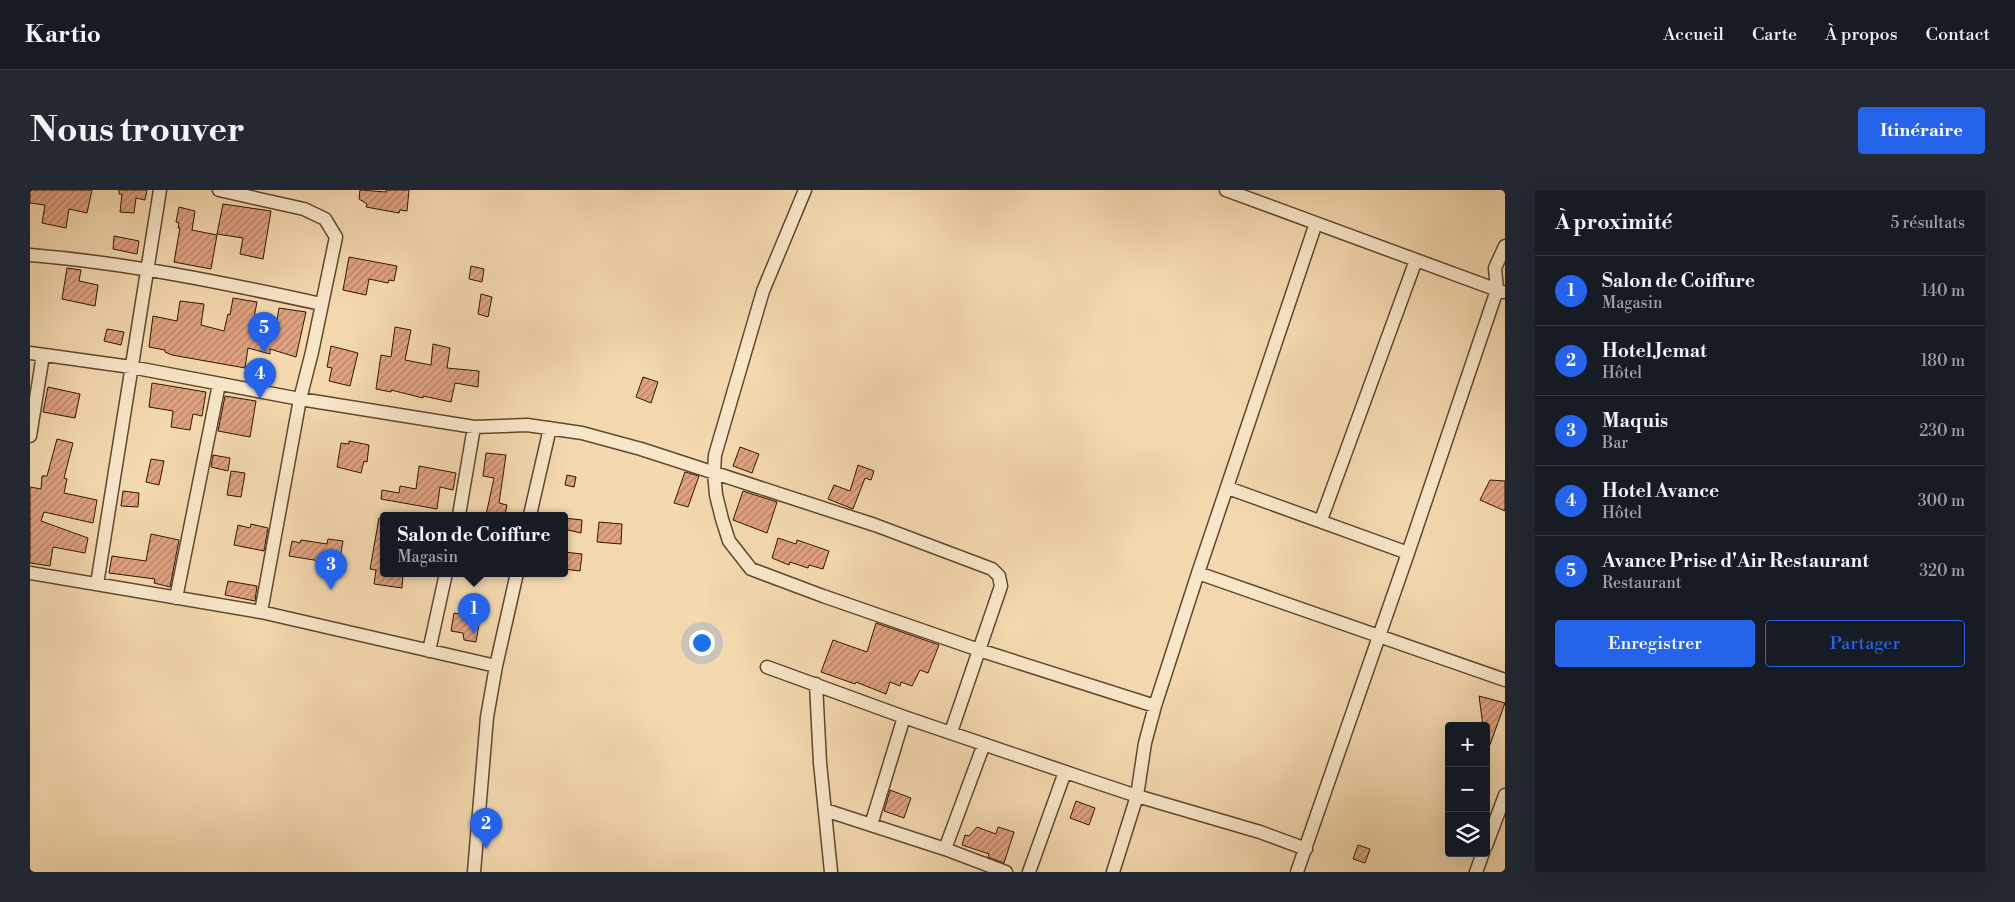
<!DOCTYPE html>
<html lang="fr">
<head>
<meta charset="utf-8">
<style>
  :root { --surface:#171b24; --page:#242831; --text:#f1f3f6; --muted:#9ea1a6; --line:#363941; --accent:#2563eb }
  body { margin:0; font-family:"Libre Bodoni",serif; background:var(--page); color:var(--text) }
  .controls { position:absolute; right:15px; bottom:15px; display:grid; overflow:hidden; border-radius:5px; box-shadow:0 5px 20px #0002 }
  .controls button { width:45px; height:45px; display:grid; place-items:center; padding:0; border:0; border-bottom:1px solid var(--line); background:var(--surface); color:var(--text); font:25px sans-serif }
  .you { position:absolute; left:671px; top:452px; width:18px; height:18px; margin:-12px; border:4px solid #fff; border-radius:50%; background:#1a73e8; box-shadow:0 0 0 8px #1a73e833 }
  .badge { display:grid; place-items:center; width:32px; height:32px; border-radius:50%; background:var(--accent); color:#fff; font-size:16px; font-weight:700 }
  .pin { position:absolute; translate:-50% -41px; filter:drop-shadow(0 1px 2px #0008) }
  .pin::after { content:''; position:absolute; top:26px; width:18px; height:15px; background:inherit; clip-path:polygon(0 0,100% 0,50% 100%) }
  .popup { position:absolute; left:350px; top:322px; width:188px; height:65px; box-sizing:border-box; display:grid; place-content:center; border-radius:5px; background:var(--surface); filter:drop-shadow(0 1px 4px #0005); font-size:16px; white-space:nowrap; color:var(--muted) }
  .popup b { font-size:19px; color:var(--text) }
  .popup::after { content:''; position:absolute; left:50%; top:100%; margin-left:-10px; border:10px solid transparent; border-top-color:var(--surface) }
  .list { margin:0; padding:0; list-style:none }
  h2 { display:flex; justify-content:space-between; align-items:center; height:65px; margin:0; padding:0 20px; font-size:21px }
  h2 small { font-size:16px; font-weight:400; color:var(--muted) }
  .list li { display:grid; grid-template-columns:32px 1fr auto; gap:15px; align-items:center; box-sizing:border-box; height:70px; padding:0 20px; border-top:1px solid var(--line) }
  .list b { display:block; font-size:19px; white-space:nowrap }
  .list p { margin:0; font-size:16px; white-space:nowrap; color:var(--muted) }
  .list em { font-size:16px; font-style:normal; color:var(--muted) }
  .actions { display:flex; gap:10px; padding:15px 20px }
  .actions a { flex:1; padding:11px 0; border:1px solid var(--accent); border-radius:5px; text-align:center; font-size:18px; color:var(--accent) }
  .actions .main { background:var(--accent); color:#fff }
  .icon { flex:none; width:28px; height:28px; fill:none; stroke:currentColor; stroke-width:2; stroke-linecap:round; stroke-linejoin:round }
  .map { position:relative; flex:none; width:1475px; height:682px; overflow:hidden; border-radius:5px }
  header { display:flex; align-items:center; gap:30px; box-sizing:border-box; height:70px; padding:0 25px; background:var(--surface); border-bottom:1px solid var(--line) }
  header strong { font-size:24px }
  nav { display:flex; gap:28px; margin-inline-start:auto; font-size:18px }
  .intro { display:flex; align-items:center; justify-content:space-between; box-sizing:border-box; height:120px; padding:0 30px }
  h1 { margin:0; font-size:35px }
  .button { padding:12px 22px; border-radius:5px; background:var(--accent); color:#fff; font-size:18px; font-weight:700 }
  main { display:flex; gap:30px; padding:0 30px }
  aside { flex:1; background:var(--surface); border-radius:5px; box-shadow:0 5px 20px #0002 }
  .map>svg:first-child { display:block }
  .building { fill:url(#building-hatch); stroke:#301600 }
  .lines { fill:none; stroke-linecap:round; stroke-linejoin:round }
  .street-casing { stroke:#61472c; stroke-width:15 }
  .street { stroke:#f8e6ca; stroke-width:12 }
</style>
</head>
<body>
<header>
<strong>Kartio</strong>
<nav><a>Accueil</a><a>Carte</a><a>À propos</a><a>Contact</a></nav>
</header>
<div class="intro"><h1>Nous trouver</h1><a class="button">Itinéraire</a></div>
<main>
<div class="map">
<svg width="1475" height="682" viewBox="0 0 1475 682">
  <defs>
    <pattern id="building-hatch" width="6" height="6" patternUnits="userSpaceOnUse" patternTransform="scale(1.25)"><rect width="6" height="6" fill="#e0a280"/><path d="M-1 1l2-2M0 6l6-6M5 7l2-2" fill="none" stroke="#b68366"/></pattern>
  </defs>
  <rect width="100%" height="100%" fill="#f4d9ae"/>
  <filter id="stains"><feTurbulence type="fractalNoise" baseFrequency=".004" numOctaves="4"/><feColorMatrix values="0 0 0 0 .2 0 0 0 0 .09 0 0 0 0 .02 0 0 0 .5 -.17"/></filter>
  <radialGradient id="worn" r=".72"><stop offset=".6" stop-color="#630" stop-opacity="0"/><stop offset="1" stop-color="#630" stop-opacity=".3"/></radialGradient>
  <!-- building -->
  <path class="building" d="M0,0H62L57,23L39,19L36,38L12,33L15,15L0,13Z
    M89,0H117L115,10L106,8L104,23L90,22L92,4H89Z
    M330,0L356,2V0H379L377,21L370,20L369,23L336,17L337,14L329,9Z
    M193,14L241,21L233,69L210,64L213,48L187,44Z
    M149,17L165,21L162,40L187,45L181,79L144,72L150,38H148L149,33L146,32Z
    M84,46L109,51L107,64L83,59Z
    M319,67L367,76L364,91L359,90L358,93L339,89L336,105L313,100Z
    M441,76L454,79L452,92L439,89Z
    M37,78L51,80L49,91L68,95L65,116L32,109Z
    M451,104L462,107L458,127L448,124Z
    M203,108L227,112L221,143L244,147L249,118L276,122L266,167L240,159V164L218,158L215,178L142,165L135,162V160L119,157L123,126L147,131L150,111L174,114L171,135L194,141L198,124L200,125Z
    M365,137L381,140L375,170L401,175L403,154L420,158L417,178L449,181L448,197L425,193L421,212L393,206V208L361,200V202L346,199L351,165L361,167Z
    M77,139L94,142L91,155L74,151Z
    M301,156L328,163L320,196L299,191L302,178L297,177Z
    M613,187L628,192L621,213L606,207Z
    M122,193L176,202L172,226L163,224L160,240L141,237L143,221L119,217Z
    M18,197L50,204L45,228L13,222Z
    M195,206L226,211L220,247L188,241Z
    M27,249L43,253L34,288L37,289L34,303L67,310L63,333L14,322L11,331L58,348L55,363L23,357L20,376L0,373V297L11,299L12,286H17Z
    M319,251L339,255L337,272L334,271L331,283L307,277L311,253L319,254Z
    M710,257L729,264L722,283L703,276Z
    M456,263L476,265L469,313L477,315L475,325H456L464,288L453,286Z
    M183,265L200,268L198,281L181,277Z
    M121,269L134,271L129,295L116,292Z
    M828,275L844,281L841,290L835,288L823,319L798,309L804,295L820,301Z
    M389,276L426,283L423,300L410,297L407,319L351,309L352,300L369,303L370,296L386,299Z
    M201,281L215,283L211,307L197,305Z
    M655,282L669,286L658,317L644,313Z
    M537,285L546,287L544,297L535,295Z
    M1460,290L1475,291V321L1450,310Z
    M93,301L109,303L108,317L91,316Z
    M713,301L747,312L737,343L703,330Z
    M349,328H354V383H373L372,398L344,394L346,380L340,379Z
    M534,328L552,330L551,343L534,339Z
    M569,332L592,334L591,354L567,352Z
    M221,334L238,338L234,361L204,355L208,335L220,338Z
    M121,344L149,350L140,397L124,393L125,389L79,383L82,366L116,371Z
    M748,348L766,354L767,350L799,361L793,379L779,375L778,378L760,372L759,375L742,368Z
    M298,349L313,351L309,374L259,366L262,351L270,353L271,350L297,354Z
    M534,362L552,364L550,381L534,379Z
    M198,391L227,396L225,411L195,405Z
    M424,423L450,428L446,452L434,450L433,443L421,441Z
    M846,433L909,455L898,483L890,480L882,496L871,492L870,496L860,492L856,504L826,492L825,494L791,482L803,450L837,462Z
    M1449,506L1475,513L1457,563L1456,536H1453Z
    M860,600L881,608L874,628L854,621Z
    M1046,611L1065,618L1059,635L1040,628Z
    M947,637L966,644L968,637L984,642L974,673L958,667L959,664L932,655L935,645L939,646Z
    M1328,655L1340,659L1335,673L1323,669Z"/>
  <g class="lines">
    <defs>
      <path id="street" d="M189,0L274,19L295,29L306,47L282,162L270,209L231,422
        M775,0L733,101L685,265L684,282L686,305L692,329L699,351L721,379L793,406L949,460L1125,516
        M1196,0L1473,102
        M0,65C98,73 195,93 291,114
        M0,163L101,177L270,209L444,237L497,235L552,243L611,259L845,335L962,379L969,386L971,396L921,542
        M0,246L13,165
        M1198,298L1378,363L1467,100L1465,78L1475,56
        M429,325L444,237
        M500,325L520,238
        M1291,330L1386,70
        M0,383L231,422L466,476
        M1168,383L1475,490
        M67,394L130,0
        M146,408L189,194
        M399,461L416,383
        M737,477L874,527L1062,591L1107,606L1230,642L1276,659
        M786,494L790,573L801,682
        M795,620L915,659L976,682
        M841,635L874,527
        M1456,656L1475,605
        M915,659L954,554
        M444,682L457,527L466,476L487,383
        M999,682L1035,582
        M1083,682L1107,606L1115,553L1125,516L1168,383L1286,33
        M1267,682L1378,363
        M1446,682L1453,663"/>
    </defs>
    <!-- street casing -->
    <use href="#street" class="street-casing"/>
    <!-- street -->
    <use href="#street" class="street"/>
  </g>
  <rect width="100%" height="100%" filter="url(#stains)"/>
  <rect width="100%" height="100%" fill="url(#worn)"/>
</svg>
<div class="controls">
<button>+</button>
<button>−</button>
<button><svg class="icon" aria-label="layers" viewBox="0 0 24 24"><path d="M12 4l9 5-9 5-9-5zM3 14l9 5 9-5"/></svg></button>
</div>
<div class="you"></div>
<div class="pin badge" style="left:444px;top:444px">1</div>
<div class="popup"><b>Salon de Coiffure</b>Magasin</div>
<div class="pin badge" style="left:456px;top:659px">2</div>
<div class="pin badge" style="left:301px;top:400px">3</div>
<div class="pin badge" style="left:230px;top:209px">4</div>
<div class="pin badge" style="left:234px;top:163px">5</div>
</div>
<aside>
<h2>À proximité<small>5 résultats</small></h2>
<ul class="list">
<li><span class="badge">1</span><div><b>Salon de Coiffure</b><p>Magasin</p></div><em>140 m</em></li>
<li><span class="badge">2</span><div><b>Hotel Jemat</b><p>Hôtel</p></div><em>180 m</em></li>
<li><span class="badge">3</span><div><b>Maquis</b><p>Bar</p></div><em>230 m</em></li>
<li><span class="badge">4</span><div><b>Hotel Avance</b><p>Hôtel</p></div><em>300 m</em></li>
<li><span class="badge">5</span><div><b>Avance Prise d'Air Restaurant</b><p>Restaurant</p></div><em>320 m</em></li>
</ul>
<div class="actions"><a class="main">Enregistrer</a><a>Partager</a></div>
</aside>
</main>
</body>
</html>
